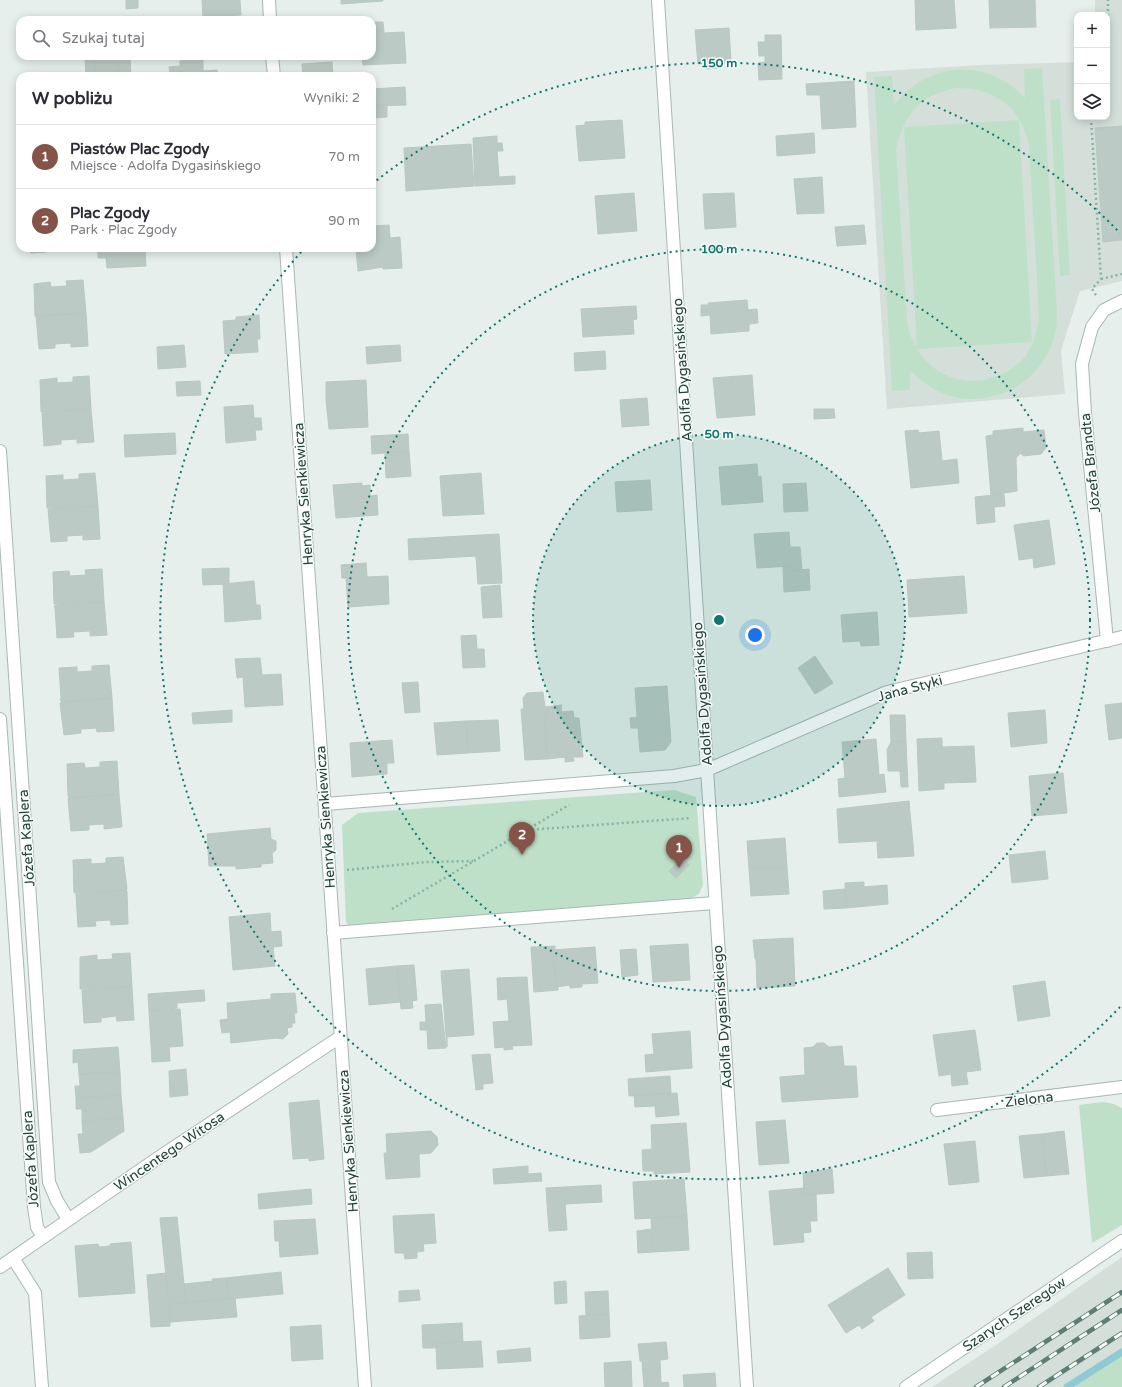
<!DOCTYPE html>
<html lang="pl">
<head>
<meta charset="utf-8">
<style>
  :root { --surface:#fff; --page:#f2f2f3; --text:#2b2b33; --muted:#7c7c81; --line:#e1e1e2; --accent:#855347 }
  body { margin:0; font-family:"Varela Round",sans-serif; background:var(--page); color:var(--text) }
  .controls { position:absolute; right:12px; top:12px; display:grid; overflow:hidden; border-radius:8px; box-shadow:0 2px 10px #0003 }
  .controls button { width:36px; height:36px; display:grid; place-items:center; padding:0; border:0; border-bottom:1px solid var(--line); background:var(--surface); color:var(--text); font:20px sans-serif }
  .you { position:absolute; left:755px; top:635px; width:14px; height:14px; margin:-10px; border:3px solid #fff; border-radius:50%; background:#1a73e8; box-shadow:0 0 0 6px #1a73e833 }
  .badge { display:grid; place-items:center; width:26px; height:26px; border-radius:50%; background:var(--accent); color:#fff; font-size:13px; font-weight:700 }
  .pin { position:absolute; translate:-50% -33px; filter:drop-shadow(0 1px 2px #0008) }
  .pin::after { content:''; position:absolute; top:21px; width:14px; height:12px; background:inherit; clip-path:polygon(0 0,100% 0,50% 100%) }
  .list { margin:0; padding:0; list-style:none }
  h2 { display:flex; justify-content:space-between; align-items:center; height:52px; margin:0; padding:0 16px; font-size:17px }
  h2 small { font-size:13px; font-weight:400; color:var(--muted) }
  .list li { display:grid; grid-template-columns:26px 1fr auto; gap:12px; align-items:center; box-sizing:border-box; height:64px; padding:0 16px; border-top:1px solid var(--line) }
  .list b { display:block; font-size:15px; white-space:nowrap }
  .list p { margin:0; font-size:13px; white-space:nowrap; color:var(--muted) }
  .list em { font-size:13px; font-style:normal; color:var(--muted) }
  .icon { flex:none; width:22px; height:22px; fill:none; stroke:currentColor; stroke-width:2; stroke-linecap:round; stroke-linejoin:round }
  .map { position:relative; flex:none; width:1122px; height:1387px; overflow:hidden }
  .search { position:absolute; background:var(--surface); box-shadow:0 2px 10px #0003; left:16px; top:16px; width:360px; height:44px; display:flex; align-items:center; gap:10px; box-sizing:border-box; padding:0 14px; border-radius:12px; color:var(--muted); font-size:15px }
  .panel { position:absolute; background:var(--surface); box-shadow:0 2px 10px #0003; left:16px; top:72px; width:360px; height:180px; border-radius:12px }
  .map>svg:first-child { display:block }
  .built { fill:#d4dfda }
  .green { fill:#bfe0c8; fill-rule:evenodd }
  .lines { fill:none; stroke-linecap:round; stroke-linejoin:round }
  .stream { stroke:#8ec9d4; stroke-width:7 }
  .building { fill:#bbcac4; stroke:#b8c9c2 }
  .service-casing { stroke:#a8b8b2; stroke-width:14 }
  .minor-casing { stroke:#a8b8b2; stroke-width:14 }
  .path { stroke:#86b3a5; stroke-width:2.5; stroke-dasharray:2 3; stroke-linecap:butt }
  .service { stroke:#fff; stroke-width:12 }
  .minor { stroke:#fff; stroke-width:12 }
  .rail-casing { stroke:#5f7d75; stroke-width:4.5 }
  .rail { stroke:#f7fbf9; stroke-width:3; stroke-dasharray:9; stroke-linecap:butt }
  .ring { fill:none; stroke:#0f766e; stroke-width:2; stroke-dasharray:2 4 }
  .labels { text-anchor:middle; stroke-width:3; stroke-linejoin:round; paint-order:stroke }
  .street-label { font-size:14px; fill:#24423a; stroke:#f7fbf9 }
  .centre { fill:#0f766e; stroke:#f7fbf9; stroke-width:2 }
  .ring-label { font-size:12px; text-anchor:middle; font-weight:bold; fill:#0f766e; stroke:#f7fbf9; stroke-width:3; stroke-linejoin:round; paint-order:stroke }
</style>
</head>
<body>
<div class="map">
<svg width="1122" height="1387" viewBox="0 0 1122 1387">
  <rect width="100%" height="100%" fill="#e6efeb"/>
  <!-- built -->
  <path class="built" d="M1095,0H1122V281L1080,291L1061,350L1065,394L887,409L866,72L980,65L1077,62V117H1107V15H1095Z
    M1122,1257V1348L1063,1387H932L996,1345Z"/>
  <!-- green -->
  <path class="green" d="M1042,68L1057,313C1057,321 1057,329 1054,337C1042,385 985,413 940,392C928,387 919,378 910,371V390L892,391L874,77L892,76L894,105C928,61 987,57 1025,98L1024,69ZM956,88C994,88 1022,107 1029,146L1039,315C1037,332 1033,350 1020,362C988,391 939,386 917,349L1032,342L1019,120L904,127L917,348L910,336L907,320L896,149C904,114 920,95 956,88Z
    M1060,99L1070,275L1060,276L1050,100Z
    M674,790L696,797L703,885L699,894L690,899L351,929L346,922L342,825L358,813Z
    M1103,1102L1114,1104L1122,1108V1225L1092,1243L1079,1105Z
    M1122,1348V1387H1063Z"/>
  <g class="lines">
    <!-- stream -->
    <path class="stream" d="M1067,1387L1122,1352"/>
  </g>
  <!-- building -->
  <path class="building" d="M126,0H138V8L126,9Z
    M202,0H240L241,15L203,17Z
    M341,0H383V1L341,4Z
    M915,0H954L956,28L916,30Z
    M989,0H1035L1036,27L990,28Z
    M372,22H383L384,33L404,32L406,63L363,65L362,56H372Z
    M729,28L731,61L718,62V68L707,69V63L698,64L695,30Z
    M765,35H781L782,79L759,80L758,63L765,62V56H759L758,42H765Z
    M118,56H130L131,76H119Z
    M118,56L119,76H96L95,58Z
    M85,58H95L96,76H86Z
    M203,59V71L217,70L218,76H170L169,67L180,66V61Z
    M332,62L333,76H303L302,64Z
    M854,81L856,127L822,129L820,95H807L806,84Z
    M405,87L406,105L372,106V89Z
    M387,105V117L372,118V106Z
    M622,120L625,158L579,161L576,126L585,125V122Z
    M1122,126V240L1103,242L1095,128Z
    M814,133L815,153L777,156L776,136Z
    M497,136V143H502L503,151H497L499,177L515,176V184L475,186L473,138Z
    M471,144L474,186L406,191L404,148Z
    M822,177L824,213L797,214L794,179Z
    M634,193L637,231L598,234L595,196Z
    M734,193L736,227L705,229L703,194Z
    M389,225L390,238L400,237L402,268L383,269V267L358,271L356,249L329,250V248H372V226Z
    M864,225L866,244L837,246L835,227Z
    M30,248H47V252L31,253Z
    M63,248H80V250L63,251Z
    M98,248H145L146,266L107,268L106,258H98Z
    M83,280L86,313L35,316L34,284L50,282L51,287L67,286L66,281Z
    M747,300L748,310L757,309L758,323L749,324V331L711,334L710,315L701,316V305H709L708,303Z
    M636,306L637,319L633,320L634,334L583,337L581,309Z
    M86,313L88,346L71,347V343L55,344V348L39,349L36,316Z
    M259,315L260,339H257L258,352L225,354L223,321L236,320V317Z
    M184,345L186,367L158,369L157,347Z
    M400,345L401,361L367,364L366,347Z
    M605,351L606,369L575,371L574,353Z
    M752,375L755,415L717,418L713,378Z
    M89,376L91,409L41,412L40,380L57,378V383L73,382V377Z
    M366,380L368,427L329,429L326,400V382Z
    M200,381L201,395L177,396L176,382Z
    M647,398L649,425L622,427L620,400Z
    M253,405L254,418H261L262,430H255L256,440L226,443L224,407Z
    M91,409L94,442L77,443V439L61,440V444L44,446L42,413Z
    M814,409H834L835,418L814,419Z
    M1023,428V432L1044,430L1046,448L1041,454L1023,456L1021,453L1016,458L1017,491L991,495L986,436L993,435V431Z
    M918,430L919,433L939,431L942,461L957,459L959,483L911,488L905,431Z
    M175,433L176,454L125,457L124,435Z
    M408,434L409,451L372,454L371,436Z
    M409,451L411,476L386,478L385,453Z
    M757,464L758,477L761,476L763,502L722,505L719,467Z
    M95,473L98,506L47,508L46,476L63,475V480L79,479V474Z
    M481,473L484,514L443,516L440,476Z
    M650,480L652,510L617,512L615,482Z
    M362,483V486L370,485V496L377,495L378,515L336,518L333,485Z
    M806,483L808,511L784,512L783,484Z
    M1004,494L1005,506L994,507L995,522L977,524L975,497Z
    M98,506L100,539L83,540V535L67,536V541L51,542L48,509Z
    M1049,520L1055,564L1034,568L1033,558L1019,560L1014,525Z
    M789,532L790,547H800L802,570L792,571V566L757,568L754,534Z
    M499,534L502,583L478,584L476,556L409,560L408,539Z
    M366,563L367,577L388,576L389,604L348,607L346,578H342L341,565Z
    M783,566H792V571L809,569L810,590L784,592Z
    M229,568V584L203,585L202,569Z
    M102,569L104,602L54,604L53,572L69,571L70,576L86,575L85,570Z
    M964,576L967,613L909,617L907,580Z
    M254,581L256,605H260L261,619L225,622L223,584Z
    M500,585L502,617L483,618L481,587Z
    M104,602L107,635L90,636V631L73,632L74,637L57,638L55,608L54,607L55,605Z
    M877,612L879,645L861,646L860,641L843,642L841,615Z
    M476,635L477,649H484L485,667L463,668L461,636Z
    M815,656L833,683L815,694L798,668Z
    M260,658L262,675L281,674L283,705L245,707L243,677L237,678L235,659Z
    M109,665L112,698L62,702L60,700L61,698L59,668L77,667V672L92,671V666Z
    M418,682L420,712L405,713L402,683Z
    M667,686L671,742L665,750L640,752L638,728H631L630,718L637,717L635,688Z
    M543,692L545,707L562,705L561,708L547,709V715H545L547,759L525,760L521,709H524L523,698L527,693Z
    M112,698L114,731L97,732L96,728L81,729V733L64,735L60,703L62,702Z
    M1122,703V738L1109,740L1105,705Z
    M561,708L562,712L573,711L574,718H579L583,757H573L574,761L565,762V757L547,759L545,715H547V709Z
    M232,710V722L193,724L192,713Z
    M1045,710L1047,743L1011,747L1008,713Z
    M890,715H905L906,741L891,742Z
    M498,720L500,751L468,753L466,721Z
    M466,721L468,753L437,755L434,723Z
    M942,738V747L974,746L976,782L944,783V789L919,791L917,739Z
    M876,739L879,775L884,774L886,792L839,797L838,779L845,778L842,742Z
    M392,740L394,763H387V774L352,777L350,743Z
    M906,741L908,787H901L900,771H888L887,750L891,742Z
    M117,761L119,794L69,798L68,796L67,764L84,763L85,768L100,767V762Z
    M1063,773L1067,813L1032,816L1029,776Z
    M119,794L122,827L104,829V824L89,825V830L71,831L68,799L69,798Z
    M909,801L914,856L878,858L877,841L839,843L837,809Z
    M270,828L271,839L276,841V850L272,853L273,863L261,864V867L236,869V866H209L207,834Z
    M785,838L787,867L749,869L747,841Z
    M1045,851L1048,879L1012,883L1009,855Z
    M123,857L127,889L126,890L74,893L73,860L91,859V864L106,863V858Z
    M682,858L689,865L676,878L669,871Z
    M787,867L789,894L751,896L749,869Z
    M864,882V887L887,885L888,904L846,908L845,883Z
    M845,889L846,908L824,909L823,891Z
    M126,890L127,891L128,924L111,925L110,920L95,921L96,926L78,927L76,894Z
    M270,913L271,932L281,931L282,946L273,947L275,966L233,970L229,917Z
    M793,938L795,986L757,988L756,959H755L753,940Z
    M688,944L690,980L653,982L650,946Z
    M555,946V950H553L556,987L558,986V990L534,992L531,947Z
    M595,947L598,983L582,984V987L570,988V985L556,987L553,950Z
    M636,949L638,975L622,977L620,950Z
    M130,953L132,987L80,989V957L97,955V960L113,959L112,954Z
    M414,965L417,1000L412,1001L413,1008L401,1009L397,966Z
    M397,966L400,1002L369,1005L366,969Z
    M469,969L474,1035L447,1037V1047L441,971Z
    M527,977L532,1045L512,1046L513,1049L504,1050V1047L495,1048L493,1022L509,1021L507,999L498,1000L497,978Z
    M1045,981L1050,1016L1018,1021L1013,986Z
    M132,987L134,1020L117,1021L116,1016L101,1018V1022L84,1023L82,990Z
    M204,990L205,1001L177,1003V1008L149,1011L148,994Z
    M295,993L297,1013H294L295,1023H292V1027L287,1028L288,1034L283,1039L276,1038L231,1043L230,1032L222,1033L220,1020L228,1019L227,1003L271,999V994Z
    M441,1004L446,1048L428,1049L427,1030H420V1022H426L425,1005Z
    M180,1009L183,1046L169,1047L170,1061L152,1062L149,1011Z
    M975,1030L981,1070L966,1072L968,1084L952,1086L951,1074L939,1076L933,1035Z
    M690,1031L692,1068L646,1072L645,1055L654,1054L652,1034Z
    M817,1043H824L829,1047L842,1046L844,1066H856L858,1097L782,1102L780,1077L805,1075L804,1048L813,1047Z
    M118,1047L120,1072L79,1074L78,1062L73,1063V1050Z
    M490,1054L493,1083L483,1084V1089L476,1090L472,1055Z
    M186,1069L188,1095L170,1097L169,1071Z
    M120,1072L121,1095L76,1098L75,1086H80L79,1074Z
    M670,1076L671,1093L629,1096L628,1079Z
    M677,1093L679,1115L656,1117L655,1106L635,1107L634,1095Z
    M121,1095L123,1118L82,1121V1109H76V1098Z
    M319,1100L324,1159L309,1161V1158L293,1159L289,1103Z
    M123,1118L124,1131L91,1152L80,1153L78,1134H83L82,1121Z
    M785,1120L789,1163L759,1165L756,1122Z
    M686,1123L690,1172L654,1174V1171H643L642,1150L652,1149L651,1125Z
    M431,1131L437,1137L438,1145L431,1153L419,1154L420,1177L386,1179L384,1153H387L386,1134Z
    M1064,1131L1069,1174L1046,1176L1042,1134Z
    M1042,1134L1046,1176L1024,1178L1019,1136Z
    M975,1141L979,1182L949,1185L944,1144Z
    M528,1166V1174L541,1173L542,1181L494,1184L493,1169Z
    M832,1169L834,1193L804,1195L803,1173Z
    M684,1179L687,1216L635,1219L633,1182Z
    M601,1185L602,1202L565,1204L567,1230L549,1231L546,1188Z
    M804,1188V1195L816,1194L817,1221H810L811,1232L803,1233L804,1242L774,1245L769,1191Z
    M311,1189L312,1204L259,1209L258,1194Z
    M434,1214L436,1243L423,1244L424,1251L417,1252V1258L405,1259L404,1253H395L393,1216Z
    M687,1216L689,1250L653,1252L651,1218Z
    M177,1217L186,1303L169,1304L160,1218Z
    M315,1219L318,1254L280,1257L279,1241H275L274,1221Z
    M651,1229L653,1252L638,1253L637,1231Z
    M131,1242L135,1293L79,1297L75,1246L98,1244L99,1247L110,1246V1244Z
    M932,1252L933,1278L908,1279L907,1253Z
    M888,1268L905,1295L871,1317L874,1321L862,1329L859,1325L846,1333L828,1305Z
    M281,1272L283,1294L229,1299L226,1278Z
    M166,1273L170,1326L151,1327L147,1275Z
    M226,1278L229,1299L186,1303L184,1284L213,1281L212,1279Z
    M566,1281L567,1303L555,1304L554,1282Z
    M419,1290L420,1300L399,1302V1291Z
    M608,1291L609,1314L586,1315L585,1292Z
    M235,1298L237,1317L170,1322L169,1304Z
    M609,1314L610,1337L580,1339L579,1316Z
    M462,1323L463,1342L436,1343V1348H423L422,1325Z
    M321,1325L323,1359L292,1361L290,1327Z
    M481,1341L483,1367L437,1369L436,1343Z
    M666,1342L668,1359L660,1360L661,1383L668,1382L669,1387H644L642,1361H640L638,1344Z
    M530,1348L531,1361L498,1363L497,1351Z
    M631,1361L632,1387H605L604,1363Z
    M715,1373L716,1387H684L683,1375Z"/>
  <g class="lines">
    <defs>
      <path id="service" d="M13,1258L35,1293L42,1387"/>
      <path id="minor" d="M269,0L270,20
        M658,0C688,462 716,925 747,1387
        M272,56L274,76
        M286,248L365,1387
        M0,451L49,1182L57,1201L68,1219
        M1107,641L1085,413L1082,364L1092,327L1104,310L1122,301
        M0,719L34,1207L37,1227L43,1237
        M325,804L674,776L707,770L887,692L1122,637
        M333,933L714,903
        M937,1110L1122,1087
        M0,1267L158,1158L340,1037
        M906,1387L1122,1241"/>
    </defs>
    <!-- service casing -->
    <use href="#service" class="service-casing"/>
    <!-- minor casing -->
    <use href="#minor" class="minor-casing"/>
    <!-- path -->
    <path class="path" d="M1107,101L1108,0
      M1101,279L1122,274
      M1096,295L1092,289L1101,279L1091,118L1107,117
      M527,830L691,818
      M347,870L427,862L473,861
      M392,909L569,805"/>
    <!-- service -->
    <use href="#service" class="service"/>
    <!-- minor -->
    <use href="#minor" class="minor"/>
    <defs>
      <path id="rail" d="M976,1387L1122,1292
        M1004,1387L1122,1310
        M1039,1387L1122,1333"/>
    </defs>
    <!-- rail casing -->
    <use href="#rail" class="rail-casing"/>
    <!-- rail -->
    <use href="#rail" class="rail"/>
  </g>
  <!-- distance rings -->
  <circle cx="719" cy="620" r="186" fill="#0f766e" fill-opacity=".12"/>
  <g class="ring">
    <circle cx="719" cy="620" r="186"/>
    <circle cx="719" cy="620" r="371"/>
    <path d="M1120 1007A557 557 0 0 1 302 251M372 184A557 557 0 0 1 1120 233"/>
  </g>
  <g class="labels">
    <!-- street labels -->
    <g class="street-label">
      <text transform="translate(682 370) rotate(-94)" y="5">Adolfa Dygasińskiego</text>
      <text transform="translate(1090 463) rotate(-96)" y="5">Józefa Brandta</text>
      <text transform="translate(303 494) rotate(-94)" y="5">Henryka Sienkiewicza</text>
      <text transform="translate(910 688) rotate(-15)" y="5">Jana Styki</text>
      <text transform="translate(702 694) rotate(-94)" y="5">Adolfa Dygasińskiego</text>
      <text transform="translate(325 817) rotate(-94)" y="5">Henryka Sienkiewicza</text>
      <text transform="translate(26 838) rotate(-94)" y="5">Józefa Kaplera</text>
      <text transform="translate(722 1017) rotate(-94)" y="5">Adolfa Dygasińskiego</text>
      <text transform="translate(1029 1099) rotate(-7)" y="5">Zielona</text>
      <text transform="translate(348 1141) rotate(-94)" y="5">Henryka Sienkiewicza</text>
      <text transform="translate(169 1151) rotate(-34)" y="5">Wincentego Witosa</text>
      <text transform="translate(30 1159) rotate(-94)" y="5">Józefa Kaplera</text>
      <text transform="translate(1014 1314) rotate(-34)" y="5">Szarych Szeregów</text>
    </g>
  </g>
  <circle cx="719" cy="620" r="6" class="centre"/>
  <g class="ring-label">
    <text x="719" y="67">150 m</text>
    <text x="719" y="253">100 m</text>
    <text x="719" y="438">50 m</text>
  </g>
</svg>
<div class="controls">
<button>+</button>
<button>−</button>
<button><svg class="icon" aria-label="layers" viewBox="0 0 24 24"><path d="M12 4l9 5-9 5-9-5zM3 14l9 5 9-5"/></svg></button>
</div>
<div class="you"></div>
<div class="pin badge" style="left:679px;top:868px">1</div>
<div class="pin badge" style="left:522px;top:855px">2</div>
<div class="search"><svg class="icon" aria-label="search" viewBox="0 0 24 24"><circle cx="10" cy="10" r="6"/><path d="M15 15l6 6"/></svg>Szukaj tutaj</div>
<section class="panel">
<h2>W pobliżu<small>Wyniki: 2</small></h2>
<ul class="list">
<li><span class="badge">1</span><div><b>Piastów Plac Zgody</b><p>Miejsce · Adolfa Dygasińskiego</p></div><em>70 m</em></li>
<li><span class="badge">2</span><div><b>Plac Zgody</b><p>Park · Plac Zgody</p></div><em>90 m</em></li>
</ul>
</section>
</div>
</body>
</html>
